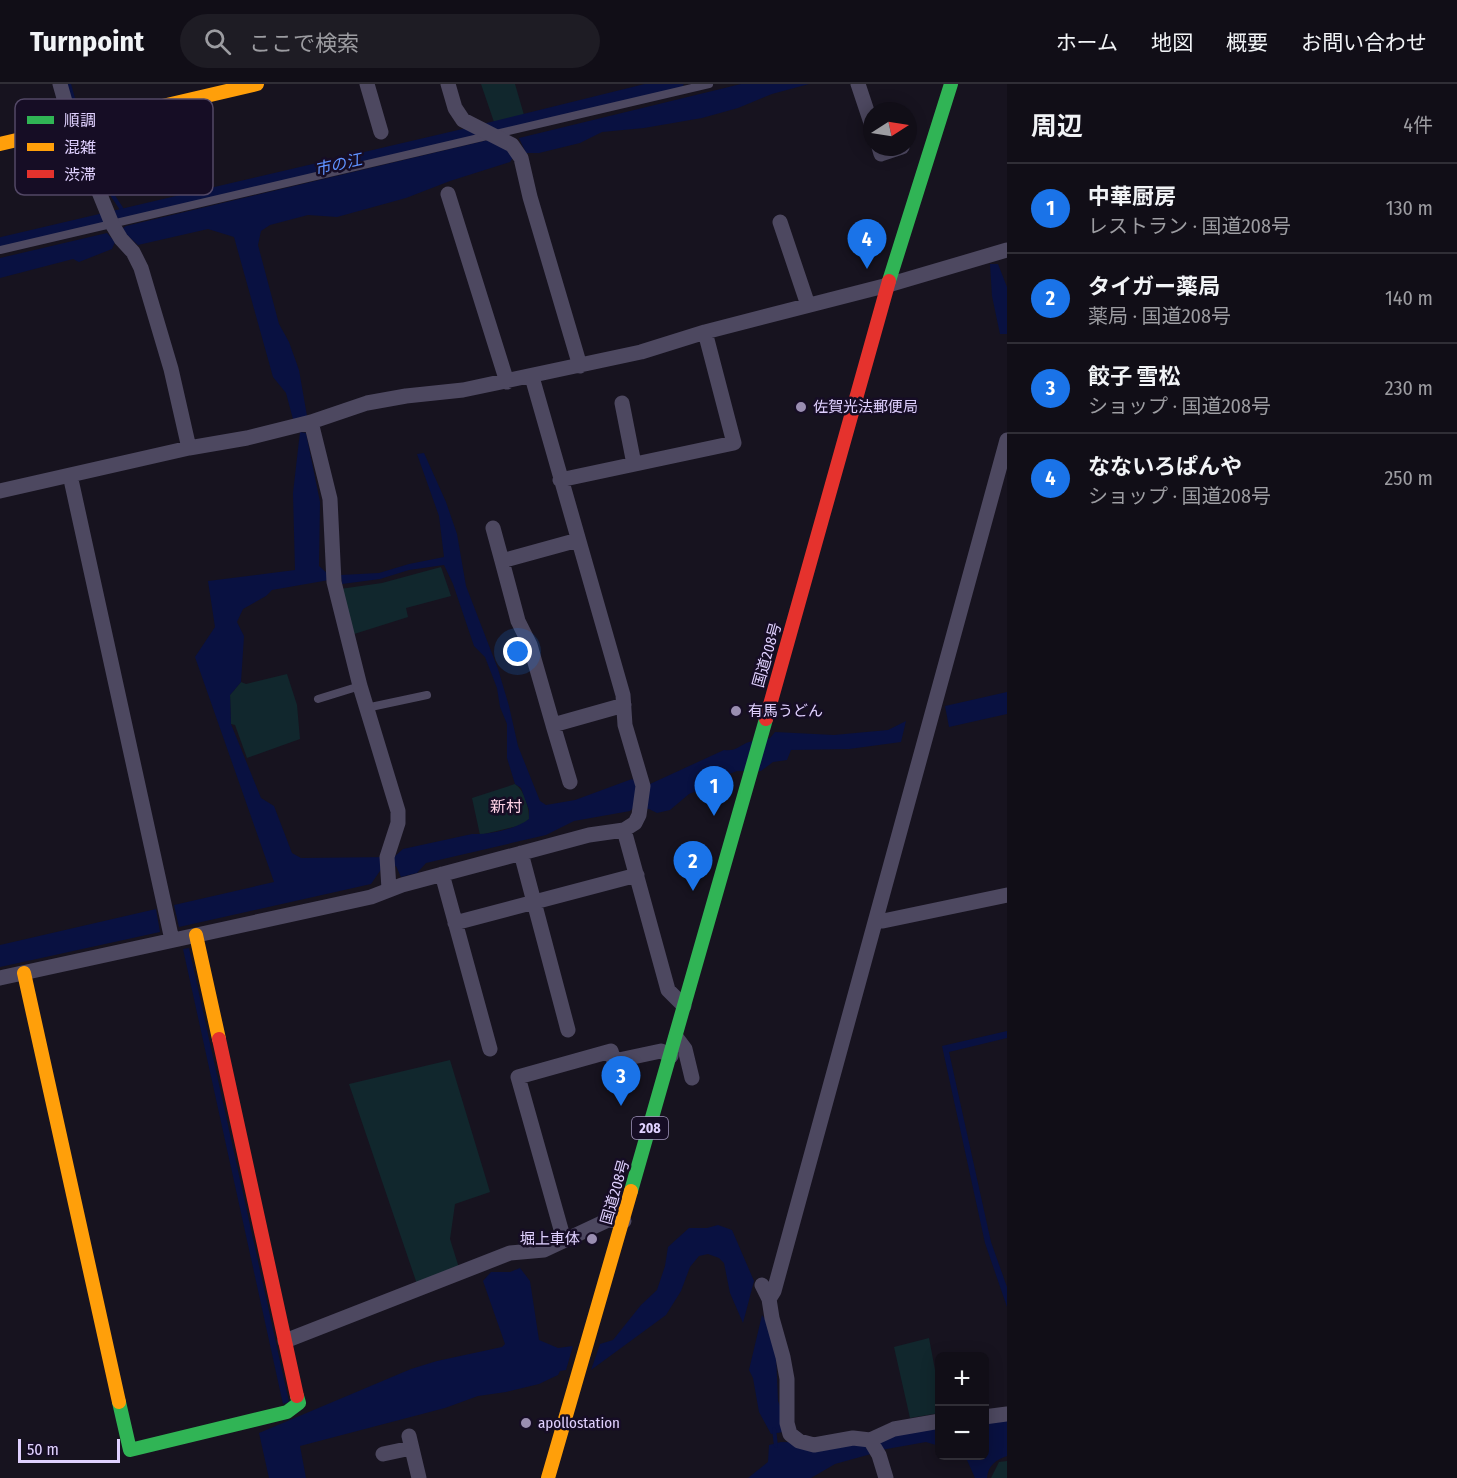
<!DOCTYPE html>
<html lang="ja">
<head>
<meta charset="utf-8">
<style>
  :root { --surface:#110e17; --page:#1e1c24; --text:#f1f3f6; --muted:#9c9ca1; --line:#302e36; --accent:#1a73e8 }
  body { margin:0; font-family:"Fira Sans Condensed","Noto Sans JP",sans-serif; background:var(--page); color:var(--text) }
  .controls { position:absolute; right:18px; bottom:18px; display:grid; overflow:hidden; border-radius:9px; box-shadow:0 3px 15px #0003 }
  .controls button { width:54px; height:54px; display:grid; place-items:center; padding:0; border:0; border-bottom:2px solid var(--line); background:var(--surface); color:var(--text); font:30px sans-serif }
  .compass { position:absolute; left:863px; top:18px; width:54px; height:54px; border-radius:50%; background:var(--surface); box-shadow:0 3px 15px #0003; rotate:78deg }
  .scale { position:absolute; left:18px; bottom:15px; width:102px; box-sizing:border-box; padding-left:6px; border:3px solid #e0d1ff; border-top:0; font-size:16px; line-height:21px; white-space:nowrap; color:#e0d1ff; -webkit-text-stroke:4px #160d25; paint-order:stroke }
  .you { position:absolute; left:518px; top:568px; width:21px; height:21px; margin:-15px; border:4px solid #fff; border-radius:50%; background:#1a73e8; box-shadow:0 0 0 9px #1a73e833 }
  .badge { display:grid; place-items:center; width:39px; height:39px; border-radius:50%; background:var(--accent); color:#fff; font-size:20px; font-weight:700 }
  .pin { position:absolute; translate:-50% -50px; filter:drop-shadow(0 2px 3px #0008) }
  .pin::after { content:''; position:absolute; top:32px; width:21px; height:18px; background:inherit; clip-path:polygon(0 0,100% 0,50% 100%) }
  .list { margin:0; padding:0; list-style:none }
  h2 { display:flex; justify-content:space-between; align-items:center; height:78px; margin:0; padding:0 24px; font-size:26px }
  h2 small { font-size:20px; font-weight:400; color:var(--muted) }
  .list li { display:grid; grid-template-columns:39px 1fr auto; gap:18px; align-items:center; box-sizing:border-box; height:90px; padding:0 24px; border-top:2px solid var(--line) }
  .list b { display:block; font-size:22px; white-space:nowrap }
  .list p { margin:0; font-size:20px; white-space:nowrap; color:var(--muted) }
  .list em { font-size:20px; font-style:normal; color:var(--muted) }
  .icon { flex:none; width:33px; height:33px; fill:none; stroke:currentColor; stroke-width:2; stroke-linecap:round; stroke-linejoin:round }
  .map { position:relative; flex:none; width:1007px; height:1394px; overflow:hidden }
  header { display:flex; align-items:center; gap:36px; box-sizing:border-box; height:84px; padding:0 30px; background:var(--surface); border-bottom:2px solid var(--line) }
  header strong { font-size:28px }
  nav { display:flex; gap:33px; margin-inline-start:auto; font-size:21px }
  .search { width:420px; height:54px; background:var(--page); display:flex; align-items:center; gap:15px; box-sizing:border-box; padding:0 21px; border-radius:33px; color:var(--muted); font-size:22px }
  main { display:flex }
  aside { flex:1; background:var(--surface) }
  .map>svg:first-child { display:block }
  .green { fill:#11272d }
  .water { fill:#091141 }
  .lines { fill:none; stroke-linecap:round; stroke-linejoin:round }
  .stream { stroke:#091141; stroke-width:4 }
  .canal { stroke:#091141; stroke-width:15 }
  .lane { stroke:#4d4860; stroke-width:8 }
  .street { stroke:#4d4860; stroke-width:15 }
  .fast { stroke:#30b455; stroke-width:14 }
  .slow { stroke:#ff9f0a; stroke-width:14 }
  .jam { stroke:#e5322d; stroke-width:14 }
  .poi-dot { fill:#9a8eb1; stroke:#160d25; stroke-width:2 }
  .labels { text-anchor:middle; stroke-width:5; stroke-linejoin:round; paint-order:stroke }
  .shield { fill:#160d25; stroke:#a396be; stroke-width:1.5 }
  .shield-label { font-size:14px; font-weight:bold; fill:#e0d1ff }
  .poi-label { font-size:15px; fill:#e0d1ff; stroke:#160d25; text-anchor:start }
  .street-label { font-size:15px; fill:#e0d1ff; stroke:#160d25 }
  .water-label { font-size:16px; font-style:italic; fill:#5f93ff; stroke:#160d25 }
  .neighbourhood-label { font-size:16px; fill:#ffd3e6; stroke:#160d25 }
  .key { fill:#160d25; stroke:#534866; stroke-width:1.5 }
  .key-label { font-size:16px; fill:#e0d1ff }
</style>
</head>
<body>
<header>
<strong>Turnpoint</strong>
<div class="search"><svg class="icon" aria-label="search" viewBox="0 0 24 24"><circle cx="10" cy="10" r="6"/><path d="M15 15l6 6"/></svg>ここで検索</div>
<nav><a>ホーム</a><a>地図</a><a>概要</a><a>お問い合わせ</a></nav>
</header>
<main>
<div class="map">
<svg width="1007" height="1394" viewBox="0 0 1007 1394">
  <rect width="100%" height="100%" fill="#17131f"/>
  <!-- green -->
  <path class="green" d="M481,0H515L524,31L494,38Z
    M441,483L451,512L406,524L408,533L351,551L340,505L382,499Z
    M287,590L297,621L300,655L247,674L235,641L231,640L230,611L241,598L246,600Z
    M515,700C525,707 529,723 529,735L522,741L480,751L472,714Z
    M450,976L490,1108L455,1120L450,1155L459,1184L418,1203L349,1000Z
    M929,1254L939,1307V1329L910,1334L894,1263Z
    M1007,1377V1394H991L999,1378Z"/>
  <!-- water -->
  <path class="water" d="M741,0H809L772,10L738,24L702,34L644,44L602,48L580,59L539,69H526L519,54Z
    M488,56L508,66L513,74L510,78L450,97L406,114L337,133L308,131L270,141L261,147L258,161L279,240L289,258L299,286L307,332L294,339L286,309L273,293L234,153L208,145L138,161L125,149L123,144L126,142Z
    M107,149L115,158L112,165L79,178L73,175L0,194V174Z
    M990,180H998L1007,203V250H1000L992,212Z
    M300,348L306,349L320,418L319,482L328,490L329,496L272,506L266,512L243,525L237,538L244,552L241,598L230,611L231,640L261,714L274,722L292,769L301,774L394,773L403,765L472,750C489,751 516,745 529,735V726L521,704L515,700L507,674V640L500,623L497,604L485,573L474,562L453,500L444,481L409,486L380,495L342,500L341,491L379,489L409,480L444,473L439,432L417,370L424,369L446,418L457,450L466,502L498,585L509,622L518,662L540,717L546,721L575,716L632,695L637,699L650,700L724,666C735,668 740,661 749,658C756,656 763,656 770,654L775,648L834,651L888,646L906,637L901,658L849,665L791,666L787,676L773,678L761,687H737L724,692L717,699L689,710L670,726L657,729L649,725L634,723L630,727L574,737L546,751L426,779L417,789L401,793L396,782L382,784L371,800L179,843L174,821L274,798L195,573L215,543L208,497L295,486L293,409Z
    M1007,608V630L949,643L945,622Z
    M156,825L160,848L0,883V861Z
    M189,864L289,1318L283,1320L183,865Z
    M1007,947V954L949,968L991,1158L1007,1203V1223L985,1159L942,962Z
    M718,1141L732,1146L754,1197L743,1239L730,1209L724,1179L719,1174L708,1170L699,1172L690,1183L681,1207L666,1231L591,1286L600,1260L613,1256L641,1221L657,1206L665,1182L668,1163L689,1144H707Z
    M520,1184L530,1197L539,1256L558,1264L573,1262L566,1286L560,1287L558,1291L539,1300L506,1308L478,1312L445,1324L300,1362L306,1394H269L259,1349L411,1285L437,1277L502,1263L505,1260L483,1197L491,1188H510Z
    M762,1231L769,1241L776,1270L778,1317L784,1332L783,1348L771,1350L759,1328L753,1294L749,1286Z
    M1007,1335V1372C996,1376 988,1381 987,1394H975L967,1376L960,1372H984L985,1339Z
    M939,1344V1362L926,1358L881,1366L877,1357L901,1349Z
    M781,1358L854,1359L866,1363L871,1370L835,1380L811,1394H748L768,1378L769,1361Z"/>
  <g class="lines">
    <!-- stream -->
    <path class="stream" d="M69,0L77,29
      M85,50L105,100L121,124
      M774,1345L776,1362"/>
    <!-- canal -->
    <path class="canal" d="M0,161L461,53L676,0"/>
    <!-- lane -->
    <path class="lane" d="M0,166L709,0
      M318,615L360,602
      M366,624L427,611"/>
    <!-- street -->
    <path class="street" d="M60,0L72,42L112,140L121,155L133,168L141,184L171,285L189,364
      M367,0L381,48
      M448,0L455,24L463,36L512,61L521,74L530,113L580,282
      M858,0L872,42
      M879,63L881,70L902,63
      M448,110L507,298
      M780,138L808,221
      M622,319L634,380
      M311,338L330,415L334,498L360,602L398,727V739L387,773L389,805
      M70,391L172,856
      M560,396L734,359L705,248
      M0,407L189,364L247,354L311,338L367,319L406,312L463,306L641,268L705,248L888,201L1007,166
      M493,444L502,477
      M578,456L502,477L518,537L530,561L553,641L624,621
      M553,641L570,698
      M624,746L668,906L684,922
      M521,769L568,946
      M442,790L490,965
      M876,836L883,837L1007,811
      M455,839L637,791
      M0,894L371,813L402,801L589,751L624,746L635,739L639,731L643,702L625,641L623,611L532,293
      M676,953L685,965L692,994
      M564,1156L518,993L611,967L614,977L661,967L671,972
      M762,1201L769,1215L772,1234L783,1273L787,1295V1339L790,1350L799,1357L814,1361L853,1354L870,1356L894,1345L940,1337
      M769,1215L774,1207L1007,356
      M285,1257L510,1169L544,1166L608,1136L624,1137
      M984,1333L1007,1330
      M409,1352L419,1394
      M870,1356L879,1371L886,1394
      M383,1370L411,1364"/>
    <!-- fast -->
    <path class="fast" d="M889,197L951,0
      M631,1107L766,635
      M119,1318L130,1366L287,1328L299,1319L297,1312"/>
    <!-- slow -->
    <path class="slow" d="M0,60L257,0
      M196,851L219,955
      M24,889L119,1318
      M548,1394L631,1107"/>
    <!-- jam -->
    <path class="jam" d="M766,635L889,197
      M219,955L297,1312"/>
  </g>
  <!-- markers -->
  <g class="poi-dot">
    <circle cx="801" cy="323" r="6"/>
    <circle cx="736" cy="627" r="6"/>
    <circle cx="592" cy="1155" r="6"/>
    <circle cx="526" cy="1339" r="6"/>
  </g>
  <g class="labels">
    <!-- shield labels -->
    <rect class="shield" x="632" y="1033" width="36" height="22" rx="4.5"/>
    <g class="shield-label">
      <text x="650" y="1049">208</text>
    </g>
    <!-- poi labels -->
    <g class="poi-label">
      <text x="813" y="328">佐賀光法郵便局</text>
      <text x="748" y="632">有馬うどん</text>
      <text x="580" y="1160" text-anchor="end">堀上車体</text>
      <text x="538" y="1344">apollostation</text>
    </g>
    <!-- street labels -->
    <g class="street-label">
      <text transform="translate(767 571) rotate(-74)" y="5">国道208号</text>
      <text transform="translate(615 1108) rotate(-74)" y="5">国道208号</text>
    </g>
    <!-- water labels -->
    <g class="water-label">
      <text transform="translate(338 80) rotate(-13)" y="6">市の江</text>
    </g>
    <!-- neighbourhood labels -->
    <g class="neighbourhood-label">
      <text x="506" y="728">新村</text>
    </g>
  </g>
  <!-- legend -->
  <rect x="15" y="15" width="198" height="96" rx="9" class="key"/>
  <rect x="27" y="32" width="27" height="8" fill="#30b455"/>
  <rect x="27" y="59" width="27" height="8" fill="#ff9f0a"/>
  <rect x="27" y="86" width="27" height="8" fill="#e5322d"/>
  <g class="key-label">
    <text x="64" y="42">順調</text>
    <text x="64" y="69">混雑</text>
    <text x="64" y="96">渋滞</text>
  </g>
</svg>
<div class="controls">
<button>+</button>
<button>−</button>
</div>
<svg class="compass" viewBox="-18 -18 36 36"><path d="M0-13l5 13h-10z" fill="#e53935"/><path d="M0 13l5-13h-10z" fill="#9c9ca1"/></svg>
<div class="scale">50 m</div>
<div class="you"></div>
<div class="pin badge" style="left:714px;top:732px">1</div>
<div class="pin badge" style="left:693px;top:807px">2</div>
<div class="pin badge" style="left:621px;top:1022px">3</div>
<div class="pin badge" style="left:867px;top:185px">4</div>
</div>
<aside>
<h2>周辺<small>4件</small></h2>
<ul class="list">
<li><span class="badge">1</span><div><b>中華厨房</b><p>レストラン · 国道208号</p></div><em>130 m</em></li>
<li><span class="badge">2</span><div><b>タイガー薬局</b><p>薬局 · 国道208号</p></div><em>140 m</em></li>
<li><span class="badge">3</span><div><b>餃子 雪松</b><p>ショップ · 国道208号</p></div><em>230 m</em></li>
<li><span class="badge">4</span><div><b>なないろぱんや</b><p>ショップ · 国道208号</p></div><em>250 m</em></li>
</ul>
</aside>
</main>
</body>
</html>
